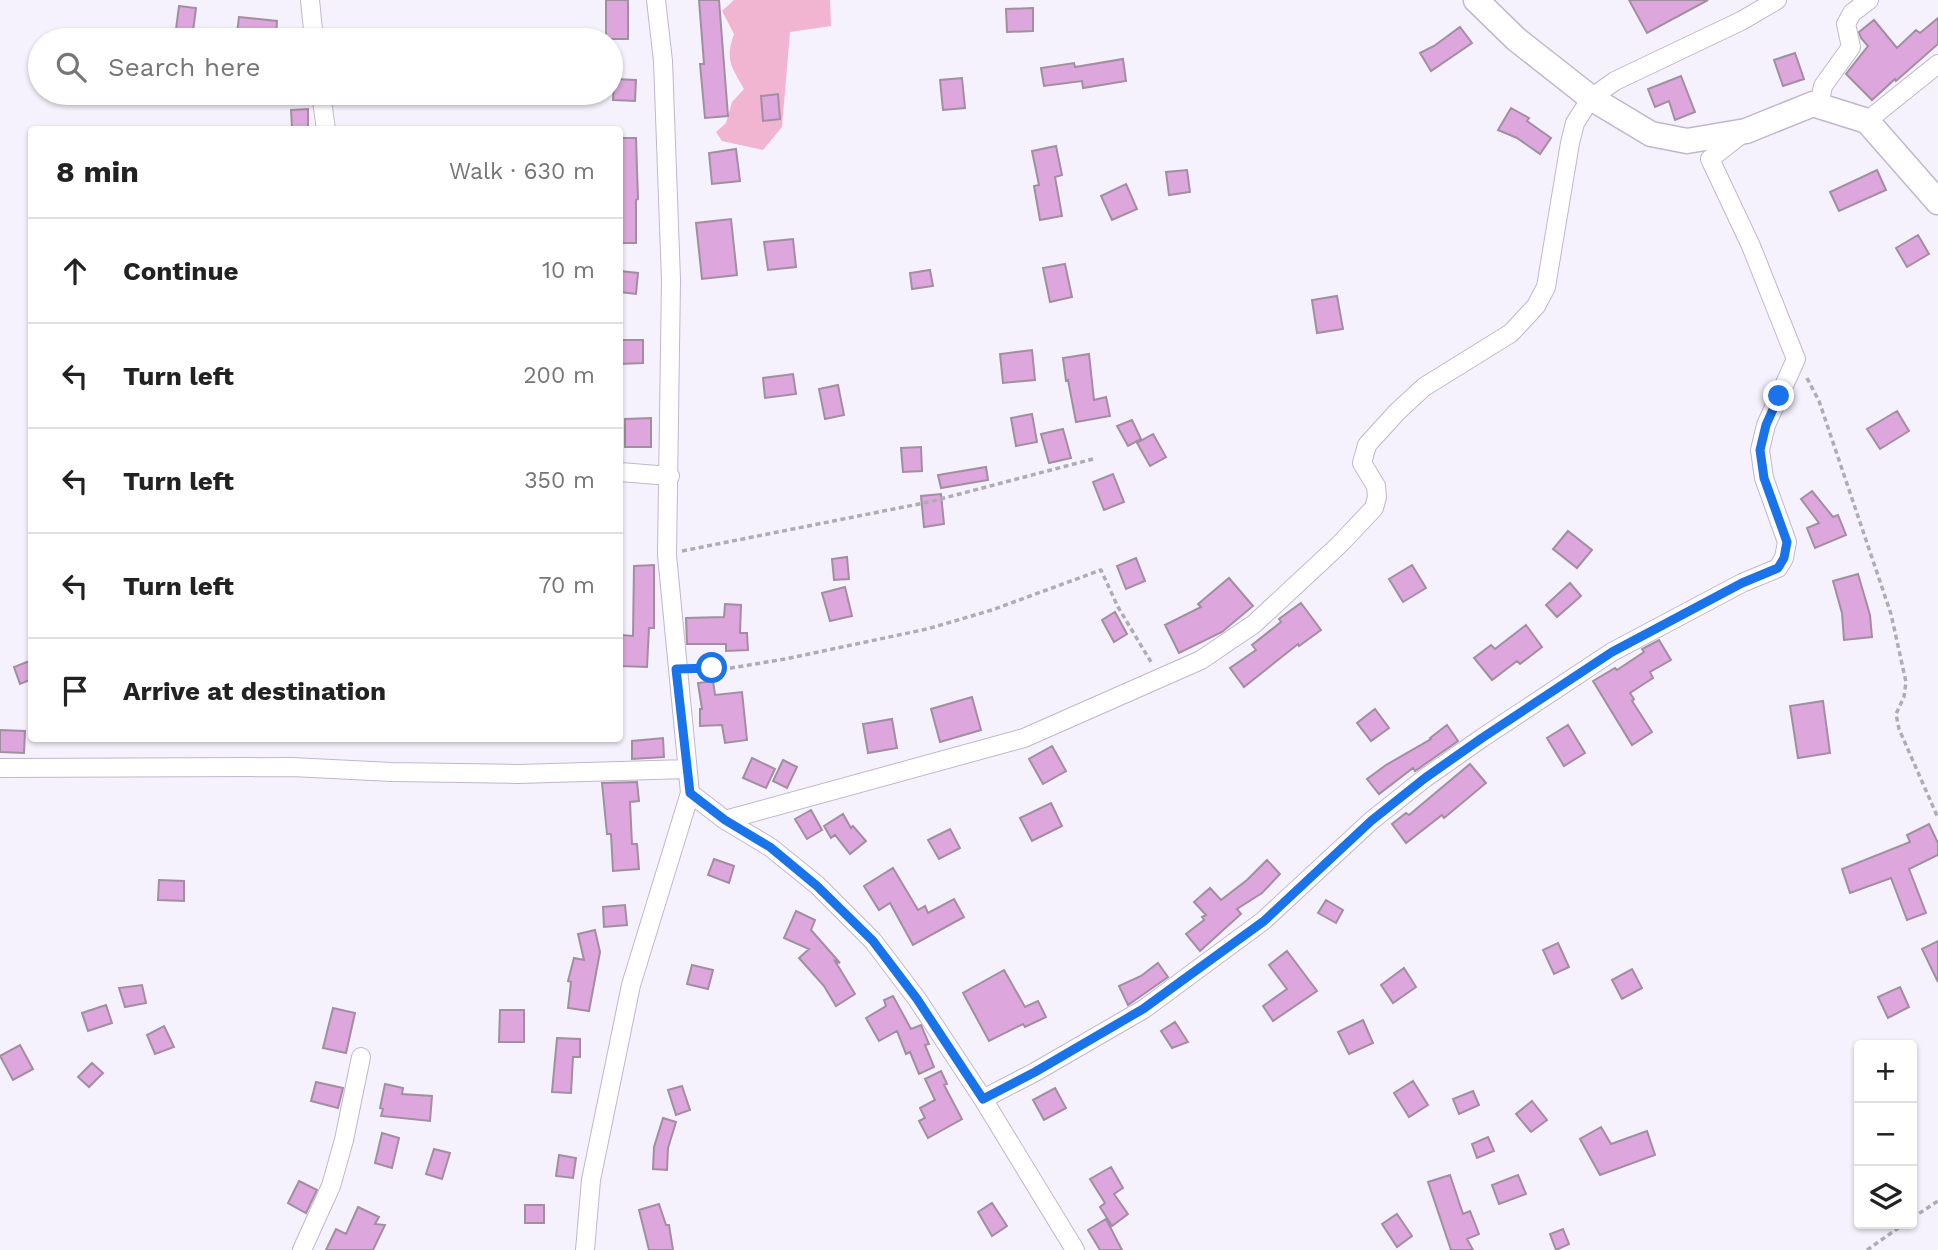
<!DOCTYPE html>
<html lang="en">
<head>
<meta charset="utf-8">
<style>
  :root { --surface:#fff; --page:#f2f2f2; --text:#222; --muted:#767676; --line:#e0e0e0 }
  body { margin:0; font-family:"Work Sans",sans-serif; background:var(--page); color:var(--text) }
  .controls { position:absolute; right:21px; bottom:21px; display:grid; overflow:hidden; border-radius:7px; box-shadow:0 2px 5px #0004 }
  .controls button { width:63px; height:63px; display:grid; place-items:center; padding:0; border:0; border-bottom:2px solid var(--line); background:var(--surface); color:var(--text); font:35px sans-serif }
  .stop { position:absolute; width:21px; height:21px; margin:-16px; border:5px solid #1a73e8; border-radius:50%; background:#fff }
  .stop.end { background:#1a73e8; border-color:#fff; box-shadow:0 2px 7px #0008 }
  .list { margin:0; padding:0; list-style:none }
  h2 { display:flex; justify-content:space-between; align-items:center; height:91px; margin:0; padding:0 28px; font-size:30px }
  h2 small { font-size:23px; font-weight:400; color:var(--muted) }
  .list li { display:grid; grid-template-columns:46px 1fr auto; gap:21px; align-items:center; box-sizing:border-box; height:105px; padding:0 28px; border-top:2px solid var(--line) }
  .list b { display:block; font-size:26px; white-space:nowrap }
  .list em { font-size:23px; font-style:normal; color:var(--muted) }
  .icon { flex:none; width:38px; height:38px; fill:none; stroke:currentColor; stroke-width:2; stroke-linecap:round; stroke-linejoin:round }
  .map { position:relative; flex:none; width:1938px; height:1250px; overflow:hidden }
  .search { position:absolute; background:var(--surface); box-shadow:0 2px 5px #0004; left:28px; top:28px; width:595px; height:77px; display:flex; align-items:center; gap:18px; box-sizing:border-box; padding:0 24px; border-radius:38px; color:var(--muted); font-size:26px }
  .panel { position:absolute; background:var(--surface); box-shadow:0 2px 5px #0004; left:28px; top:126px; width:595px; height:616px; border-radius:7px }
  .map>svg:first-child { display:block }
  .green { fill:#f2b5d1; fill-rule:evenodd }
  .building { fill:#dda6dc; stroke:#a28ea1; stroke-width:2 }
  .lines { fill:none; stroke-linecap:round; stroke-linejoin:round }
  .street-casing { stroke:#c1b6cf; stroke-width:20 }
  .secondary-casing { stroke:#c1b6cf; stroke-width:27 }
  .path { stroke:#b0acb6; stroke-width:3.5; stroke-dasharray:5 3.5; stroke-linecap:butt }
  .street { stroke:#fff; stroke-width:18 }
  .secondary { stroke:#fff; stroke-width:24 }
  .route { stroke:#1a73e8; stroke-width:9 }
</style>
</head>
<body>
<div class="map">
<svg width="1938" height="1250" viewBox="0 0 1938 1250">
  <rect width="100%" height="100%" fill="#f6f2fd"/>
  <!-- green -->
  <path class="green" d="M734,0H830L831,26L790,32L782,127L763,150L722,141L716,132L726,123L732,102L744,89C731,66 725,60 734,34L722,11ZM778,94L780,119L763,120L761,96Z"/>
  <!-- building -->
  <path class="building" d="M606,0H628V39H606Z
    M699,0H719L728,116L705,118L700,64H704Z
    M1629,0H1708L1647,33Z
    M179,6L196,8L192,39L175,37Z
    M1033,8V31L1007,32L1006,9Z
    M239,17L277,21L276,37L237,33Z
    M1938,18V44L1896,81L1895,79L1872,100L1846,74L1868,46L1861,38L1859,32L1874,20L1897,48L1916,30L1920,33Z
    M1460,27L1472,43L1431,71L1420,53L1434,46Z
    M1795,53L1804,79L1783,86L1774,60Z
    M1123,59L1126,81L1083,88L1082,81L1044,86L1041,68L1074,63L1075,67Z
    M1681,76L1695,112L1675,120L1669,101L1655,107L1648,89Z
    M962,78L965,108L943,110L940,80Z
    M614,79L636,80L635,101L613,100Z
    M778,94L780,119L763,121L761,96Z
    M1511,108L1529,118L1527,121L1551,138L1540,154L1517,138L1498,130Z
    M308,109V128H292L291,110Z
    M620,138H636L638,199L636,200V243H620Z
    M1056,146L1062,175L1055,177L1062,216L1040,220L1034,186L1039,185L1032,151Z
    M736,149L740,181L712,184L709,153Z
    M1187,170L1190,192L1169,195L1166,172Z
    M1877,170L1886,190L1839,211L1830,192Z
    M1126,184L1137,209L1112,220L1101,196Z
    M731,219L737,275L702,279L696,223Z
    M1918,235L1929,254L1907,267L1896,248Z
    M793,239L796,267L768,270L764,242Z
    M1065,264L1072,297L1050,302L1043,268Z
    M930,270L933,286L912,289L910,273Z
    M620,271L638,273L636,294L620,292Z
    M1337,296L1343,329L1317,333L1312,300Z
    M620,340H643V363L620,364Z
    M1032,350L1035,380L1003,383L1000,354Z
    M1089,354L1094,400L1106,397L1110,416L1076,422L1068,380L1066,381L1063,358Z
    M793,374L796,394L765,398L763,378Z
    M838,385L844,415L825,419L819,389Z
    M1897,411L1909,431L1880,449L1867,429Z
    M1032,414L1037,442L1016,446L1011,418Z
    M651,418V447H625V419Z
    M1132,420L1141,439L1128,446L1117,426Z
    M1063,429L1071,458L1049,463L1041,434Z
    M1153,434L1166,457L1150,466L1137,443Z
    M921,447L922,471L903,472L901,448Z
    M986,467L988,480L941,488L938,475Z
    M1113,474L1124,502L1104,510L1093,482Z
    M1812,491L1833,517L1838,515L1846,535L1815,548L1807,528L1819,523L1801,499Z
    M941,494L944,524L924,527L921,496Z
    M1568,531L1592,550L1577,568L1553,549Z
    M847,557L849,579L834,580L832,559Z
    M1136,558L1145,581L1126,589L1117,566Z
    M654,565V628H649L647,667L621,666L622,635L633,636L634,566Z
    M1412,565L1426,588L1403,602L1389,579Z
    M1858,574L1870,615L1872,637L1844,640L1842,613L1833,581Z
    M1229,578L1253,606L1222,632L1179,653L1165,625L1201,607L1198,604Z
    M1570,583L1581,596L1557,617L1546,605Z
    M845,587L852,616L830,621L822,593Z
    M1301,603L1321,630L1299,646L1298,644L1244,687L1230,668L1256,650L1252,645L1281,622L1279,619Z
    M725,604L741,605L740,633H747L748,650L726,651V644H687L686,618L724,617Z
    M1115,612L1127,634L1114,642L1102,620Z
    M1526,625L1542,647L1520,664L1517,661L1492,680L1474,658L1491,645L1495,649Z
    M1659,640L1671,660L1650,672L1653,678L1630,693L1634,699L1632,701L1652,732L1632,745L1593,681L1615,668L1617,670L1644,652L1642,649Z
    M32,660V679L20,684L14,667Z
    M713,681L715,695L742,692L747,740L725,743L722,725L700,726V709H702L698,683Z
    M972,697L981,730L940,742L931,709Z
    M1823,701L1830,753L1798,758L1790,706Z
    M1375,709L1389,728L1371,741L1357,723Z
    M892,719L897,748L868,753L863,724Z
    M1447,725L1458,741L1415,771L1413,768L1379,794L1367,779L1386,765L1431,739L1430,738Z
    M1568,725L1585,753L1564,766L1547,738Z
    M0,730L25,731L24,753L0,752Z
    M663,738L664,757L632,759V741Z
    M1052,746L1066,771L1043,784L1029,759Z
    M752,758L775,769L766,788L743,778Z
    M783,760L797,767L787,788L773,781Z
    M1470,764L1486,783L1444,818L1442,815L1406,843L1392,824L1406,813L1409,815Z
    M637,782L639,801L630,802L632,844H637L639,869L613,871L611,834H607L602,783Z
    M1051,803L1062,826L1032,841L1020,818Z
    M811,810L822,830L807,839L795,819Z
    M843,814L851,828L853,826L866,841L850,854L835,835L831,838L824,826Z
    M1929,824L1938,843V855L1909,869L1926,913L1907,920L1891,878L1850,893L1842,869L1910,842L1907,835Z
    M950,829L960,848L939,859L928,840Z
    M714,859L734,866L729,883L708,875Z
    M1267,860L1280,874L1262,893L1237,909L1241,914L1200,951L1186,934L1204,920L1202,917L1206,915L1194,902L1210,888L1221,900L1247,880Z
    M893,868L918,910L925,906L928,913L954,899L964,917L913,945L890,903L879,910L864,886Z
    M159,880L184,881V901L158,900Z
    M1326,900L1343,910L1336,923L1318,913Z
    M625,905L627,925L604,927L603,907Z
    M796,911L815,920L811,930L840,963L835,961L855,994L836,1006L824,986L799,958L809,949L784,938Z
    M595,930L600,952L589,1011L568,1008L571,982L568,981L574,958L584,960L578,934Z
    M1938,941V982L1922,949Z
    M1558,943L1569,967L1554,974L1543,950Z
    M1287,951L1317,991L1273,1021L1263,1006L1287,989L1269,965Z
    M1158,963L1168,977L1128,1005L1119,986L1141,976Z
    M692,965L713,970L708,989L687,984Z
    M1404,968L1416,987L1393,1003L1381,985Z
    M1632,969L1642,988L1622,999L1612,980Z
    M1004,970L1025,1007L1038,1001L1046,1017L1025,1027L1023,1024L989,1041L963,993Z
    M142,985L146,1003L125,1007L119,988Z
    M1900,987L1909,1007L1888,1018L1878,997Z
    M893,996L911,1029L921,1025L929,1044L925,1045L934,1067L919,1074L910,1052L906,1054L897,1031L879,1041L866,1018L886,1006L884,1000Z
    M106,1005L112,1023L88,1031L82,1013Z
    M333,1008L355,1013L346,1053L323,1048Z
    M500,1010H524V1042H499Z
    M1363,1020L1373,1043L1349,1054L1338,1032Z
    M1175,1022L1188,1042L1172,1048L1161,1031Z
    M164,1026L174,1047L155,1054L147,1035Z
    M557,1038L580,1039V1057H573L571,1093L552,1092Z
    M20,1045L33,1069L13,1080L0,1056Z
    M92,1063L103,1073L89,1087L78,1077Z
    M941,1071L947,1084L944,1085L962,1119L928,1138L919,1121L925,1118L920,1108L935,1100L925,1079Z
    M1413,1081L1428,1105L1409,1117L1394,1093Z
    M316,1082L343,1088L338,1108L311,1101Z
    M385,1084L403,1088L402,1094L432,1096L430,1121L381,1116L383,1109L380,1108Z
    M682,1086L690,1110L676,1115L668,1090Z
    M1055,1088L1066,1108L1044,1120L1033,1100Z
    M1473,1091L1479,1105L1459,1114L1453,1099Z
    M1532,1101L1547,1120L1531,1132L1516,1114Z
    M663,1118L676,1122L668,1148L667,1170L653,1169L654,1147Z
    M1601,1127L1611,1144L1647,1131L1655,1155L1600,1175L1580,1139Z
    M382,1133L399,1138L392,1168L375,1163Z
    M1488,1137L1494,1151L1477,1158L1472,1144Z
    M434,1149L450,1153L442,1179L426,1174Z
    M559,1155L576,1158L573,1178L556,1176Z
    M1111,1167L1123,1188L1114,1194L1128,1214L1112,1226L1100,1207L1105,1203L1090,1179Z
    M1450,1175L1463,1214L1470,1211L1479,1234L1467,1239L1473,1250H1451L1428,1182Z
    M1518,1175L1526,1194L1499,1204L1492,1185Z
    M299,1181L317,1190L306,1213L288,1203Z
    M992,1203L1007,1226L992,1236L978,1212Z
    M659,1204L666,1225H669L673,1250H649L639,1210Z
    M525,1205H544V1223H525Z
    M358,1207L379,1217L375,1224L385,1225L373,1250H326L336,1229L346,1234Z
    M1397,1214L1412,1236L1397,1247L1382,1224Z
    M1106,1219L1122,1250H1100L1088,1230Z
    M1563,1229L1569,1244L1556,1250L1550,1234Z"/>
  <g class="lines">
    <defs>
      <path id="street" d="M310,0L314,40
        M321,93L326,130
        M1819,106L1823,86L1851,47L1846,24L1852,13L1869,0
        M1867,121L1938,64
        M620,472L670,476
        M0,768L292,767L392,772L518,774L687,769
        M690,793L725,820L770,847L817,885L873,941L917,999L983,1099L1075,1250
        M725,820L1024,738L1201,660L1254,624L1339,545L1374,508L1377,497L1376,486L1362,463L1367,445L1397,412L1424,387L1511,333L1536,306L1546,287L1570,143L1575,123L1591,98L1615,81L1741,21L1777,0
        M983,1099L1035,1072L1144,1009L1263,921L1371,821L1425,778L1482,738L1612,652L1742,583L1778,568L1784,558L1787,542L1764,478L1760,450L1766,425L1796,359L1751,246L1710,159L1743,133
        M302,1250L331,1186L344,1140L361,1057
        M585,1250L591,1180L631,985L690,793L667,555L671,280L663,61L656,0"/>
      <path id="secondary" d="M1476,0L1516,39L1591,98L1651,134L1687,141L1746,131L1813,104L1867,121L1938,202"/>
    </defs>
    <!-- street casing -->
    <use href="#street" class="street-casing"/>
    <!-- secondary casing -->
    <use href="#secondary" class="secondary-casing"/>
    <!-- path -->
    <path class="path" d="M1807,378L1819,401L1891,614L1906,682L1904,697L1896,714L1899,729L1938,818
      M682,551L929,502L1093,459
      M696,669L731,668L785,659L927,629L992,610L1101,570L1118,607L1151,662
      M1912,1218L1938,1201
      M1867,1250L1904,1224"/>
    <!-- street -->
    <use href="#street" class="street"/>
    <!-- secondary -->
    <use href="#secondary" class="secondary"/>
  </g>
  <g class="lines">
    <!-- route -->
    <path class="route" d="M712,668L676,669L690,793L725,820L770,847L817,886L873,941L917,999L983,1099L1035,1072L1143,1009L1264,921L1371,821L1425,778L1482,738L1612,652L1742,583L1778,568L1784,558L1787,542L1764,478L1760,450L1766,425L1779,396"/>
  </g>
</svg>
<div class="controls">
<button>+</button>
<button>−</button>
<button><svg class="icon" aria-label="layers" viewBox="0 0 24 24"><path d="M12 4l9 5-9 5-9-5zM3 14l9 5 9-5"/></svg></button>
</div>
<div class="stop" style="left:712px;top:668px"></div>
<div class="stop end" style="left:1779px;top:396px"></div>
<div class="search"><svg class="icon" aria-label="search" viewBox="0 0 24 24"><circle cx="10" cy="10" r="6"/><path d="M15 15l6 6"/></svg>Search here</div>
<section class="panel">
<h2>8 min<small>Walk · 630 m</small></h2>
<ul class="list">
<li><svg class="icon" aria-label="ahead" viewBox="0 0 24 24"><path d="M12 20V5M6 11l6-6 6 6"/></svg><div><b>Continue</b></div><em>10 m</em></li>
<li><svg class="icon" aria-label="left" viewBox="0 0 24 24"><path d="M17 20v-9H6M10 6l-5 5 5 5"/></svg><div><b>Turn left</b></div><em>200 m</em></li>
<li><svg class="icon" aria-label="left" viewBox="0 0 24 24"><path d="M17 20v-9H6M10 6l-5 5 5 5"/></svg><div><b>Turn left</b></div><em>350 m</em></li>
<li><svg class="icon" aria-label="left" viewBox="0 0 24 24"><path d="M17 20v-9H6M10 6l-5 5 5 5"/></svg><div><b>Turn left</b></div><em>70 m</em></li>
<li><svg class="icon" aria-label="arrive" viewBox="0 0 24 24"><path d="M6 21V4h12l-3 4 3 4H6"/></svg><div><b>Arrive at destination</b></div></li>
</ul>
</section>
</div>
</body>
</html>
